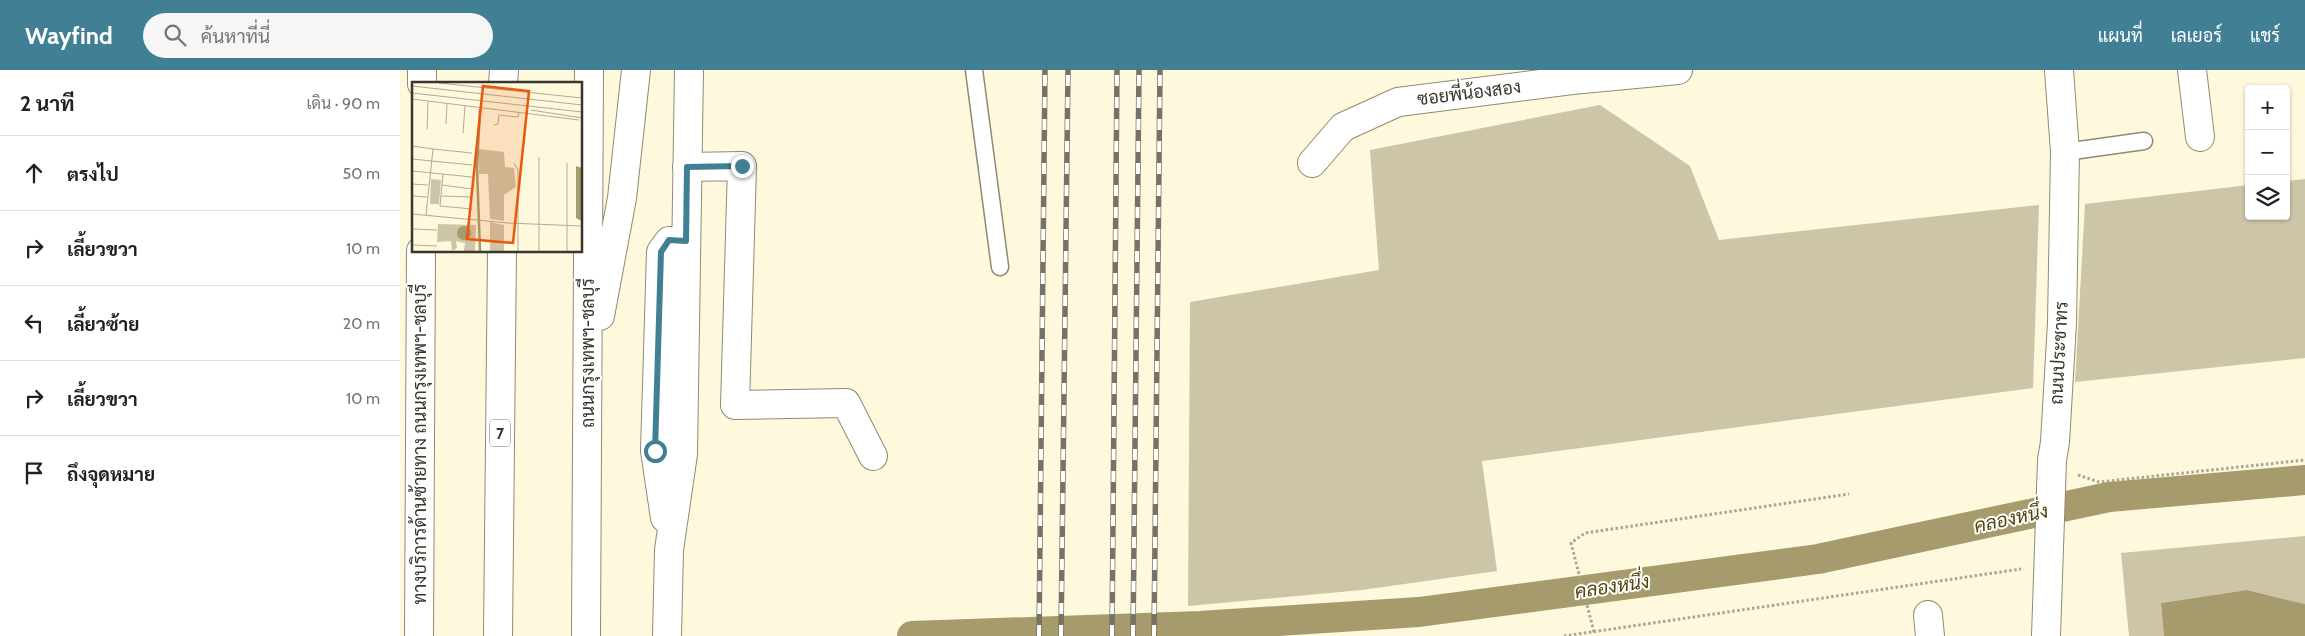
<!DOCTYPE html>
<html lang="th">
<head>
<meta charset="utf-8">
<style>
  :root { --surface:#fff; --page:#f6f6f6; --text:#202124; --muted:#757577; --line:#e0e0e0; --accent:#418094 }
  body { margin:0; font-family:Cabin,Sarabun,sans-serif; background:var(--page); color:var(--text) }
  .controls { position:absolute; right:15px; top:15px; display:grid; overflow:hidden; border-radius:5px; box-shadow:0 1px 4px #0004 }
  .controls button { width:45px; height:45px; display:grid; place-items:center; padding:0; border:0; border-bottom:1px solid var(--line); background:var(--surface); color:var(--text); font:25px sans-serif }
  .stop { position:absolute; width:15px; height:15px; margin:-11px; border:4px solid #418094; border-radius:50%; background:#fff }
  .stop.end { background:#418094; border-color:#fff; box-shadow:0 1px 5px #0008 }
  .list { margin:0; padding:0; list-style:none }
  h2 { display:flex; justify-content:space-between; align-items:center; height:65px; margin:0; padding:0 20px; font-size:21px }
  h2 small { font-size:16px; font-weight:400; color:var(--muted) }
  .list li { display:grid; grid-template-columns:32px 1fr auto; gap:15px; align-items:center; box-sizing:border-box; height:75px; padding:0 20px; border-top:1px solid var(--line) }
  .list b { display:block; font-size:19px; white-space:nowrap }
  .list em { font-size:16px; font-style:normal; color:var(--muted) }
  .icon { flex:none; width:28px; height:28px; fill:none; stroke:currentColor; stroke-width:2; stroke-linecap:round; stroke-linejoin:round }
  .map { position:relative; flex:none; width:1905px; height:566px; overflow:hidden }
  header { display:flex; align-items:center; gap:30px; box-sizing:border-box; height:70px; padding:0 25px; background:var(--accent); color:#fff }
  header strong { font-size:24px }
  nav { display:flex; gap:28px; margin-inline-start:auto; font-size:18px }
  .search { width:350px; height:45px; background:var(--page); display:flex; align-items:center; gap:12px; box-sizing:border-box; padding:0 18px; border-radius:28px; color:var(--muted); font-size:19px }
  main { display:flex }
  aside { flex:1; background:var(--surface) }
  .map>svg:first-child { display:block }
  .green { fill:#ccc5a7 }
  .water { fill:#a69b6d }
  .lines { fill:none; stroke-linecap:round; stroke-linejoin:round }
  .canal { stroke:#a69b6d; stroke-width:30 }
  .lane-casing { stroke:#908a72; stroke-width:19 }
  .street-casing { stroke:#908a72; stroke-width:30 }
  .secondary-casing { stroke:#908a72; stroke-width:30 }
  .highway-casing { stroke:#908a72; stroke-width:30 }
  .path { stroke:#aaa591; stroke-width:3; stroke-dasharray:2.5 2.5; stroke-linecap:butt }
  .lane { stroke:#fff; stroke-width:16 }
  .street { stroke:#fff; stroke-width:28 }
  .secondary { stroke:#fff; stroke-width:28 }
  .highway { stroke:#fff; stroke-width:28 }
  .rail-casing { stroke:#777363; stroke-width:5.5 }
  .rail { stroke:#fff; stroke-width:4; stroke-dasharray:11; stroke-linecap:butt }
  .route { stroke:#418094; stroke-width:6 }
  .labels { text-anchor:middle; stroke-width:4; stroke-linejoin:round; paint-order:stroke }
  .shield { fill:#fff; stroke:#74736b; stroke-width:1 }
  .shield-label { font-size:16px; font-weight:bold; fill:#39372c }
  .street-label { font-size:18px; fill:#39372c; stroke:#fff }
  .water-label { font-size:19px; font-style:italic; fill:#514408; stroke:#fff }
  .inset-river { fill:none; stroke:#a69b6d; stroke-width:2.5 }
  .inset-road { fill:none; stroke:#afab96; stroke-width:1 }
  .view { fill:#e8590c; fill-opacity:0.15; stroke:#e8590c; stroke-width:2.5 }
  .inset-edge { fill:none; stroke:#39372c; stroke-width:2.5 }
</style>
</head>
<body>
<header>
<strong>Wayfind</strong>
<div class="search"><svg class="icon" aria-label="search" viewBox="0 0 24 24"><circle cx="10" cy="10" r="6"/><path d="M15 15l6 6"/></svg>ค้นหาที่นี่</div>
<nav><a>แผนที่</a><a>เลเยอร์</a><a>แชร์</a></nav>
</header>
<main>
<aside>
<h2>2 นาที<small>เดิน · 90 m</small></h2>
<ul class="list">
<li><svg class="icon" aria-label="ahead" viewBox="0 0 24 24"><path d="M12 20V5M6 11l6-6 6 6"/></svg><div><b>ตรงไป</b></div><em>50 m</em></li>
<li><svg class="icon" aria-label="right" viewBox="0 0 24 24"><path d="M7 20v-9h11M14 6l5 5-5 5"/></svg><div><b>เลี้ยวขวา</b></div><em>10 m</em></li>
<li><svg class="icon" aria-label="left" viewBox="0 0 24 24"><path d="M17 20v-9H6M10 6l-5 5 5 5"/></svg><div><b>เลี้ยวซ้าย</b></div><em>20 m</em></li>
<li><svg class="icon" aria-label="right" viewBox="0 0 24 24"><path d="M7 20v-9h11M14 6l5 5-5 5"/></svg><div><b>เลี้ยวขวา</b></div><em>10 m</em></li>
<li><svg class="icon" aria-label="arrive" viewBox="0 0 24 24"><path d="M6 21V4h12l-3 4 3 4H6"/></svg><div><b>ถึงจุดหมาย</b></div></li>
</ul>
</aside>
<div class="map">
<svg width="1905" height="566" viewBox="0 0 1905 566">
  <rect width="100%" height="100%" fill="#fef8dd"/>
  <!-- green -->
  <path class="green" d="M1200,35L1290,96L1319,170L1639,135L1633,318L1082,391L1097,501L962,520L788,536L790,232L979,200L970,80Z
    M1905,109V288L1675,312L1685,134L1849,115V146H1886V111Z
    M1905,466V534L1847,520L1761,533L1764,566H1729L1721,483Z"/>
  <!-- water -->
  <path class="water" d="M1847,520L1905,534V566H1764L1761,533Z"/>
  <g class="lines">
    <!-- canal -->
    <path class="canal" d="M512,566L800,556L1019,542L1418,489L1709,427L1905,410"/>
    <defs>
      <path id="lane" d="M574,0L600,197
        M1665,82L1744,71"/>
      <path id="street" d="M1792,0L1800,67
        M912,93L943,57L998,32L1172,10L1278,0
        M287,97L342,96L335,335L446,333L473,386
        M1528,545L1530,566
        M1646,566L1652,390L1655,372L1662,253L1665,82L1659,0"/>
      <path id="secondary" d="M22,14V0
        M265,448L255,381L261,182L269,171H286
        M19,566L21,181
        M267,566L269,480L283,384L289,0"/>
      <path id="highway" d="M103,14L104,0
        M200,246L222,128L236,0
        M98,566L102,181
        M186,566L189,0"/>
    </defs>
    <!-- lane casing -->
    <use href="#lane" class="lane-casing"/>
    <!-- street casing -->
    <use href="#street" class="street-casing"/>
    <!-- secondary casing -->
    <use href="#secondary" class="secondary-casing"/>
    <!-- highway casing -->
    <use href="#highway" class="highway-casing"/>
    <!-- path -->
    <path class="path" d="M1678,405L1699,412L1905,390
      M1194,562L1171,473L1185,463L1449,424
      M1164,566L1621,499"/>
    <!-- lane -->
    <use href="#lane" class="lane"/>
    <!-- street -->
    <use href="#street" class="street"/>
    <!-- secondary -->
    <use href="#secondary" class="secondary"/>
    <!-- highway -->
    <use href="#highway" class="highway"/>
    <defs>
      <path id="rail" d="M639,566L645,0
        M661,566L668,0
        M712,566L717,0
        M733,566L739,0
        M754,566L760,0"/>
    </defs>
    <!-- rail casing -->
    <use href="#rail" class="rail-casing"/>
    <!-- rail -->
    <use href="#rail" class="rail"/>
  </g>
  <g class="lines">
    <!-- route -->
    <path class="route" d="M255,381L261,182L269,170L286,171L287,97L342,96"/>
  </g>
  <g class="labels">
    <!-- shield labels -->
    <rect class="shield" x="90" y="349.5" width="20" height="27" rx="4"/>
    <g class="shield-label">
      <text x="100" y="369">7</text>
    </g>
    <!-- street labels -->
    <g class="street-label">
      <text transform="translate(1069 23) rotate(-7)" y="6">ซอยพี่น้องสอง</text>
      <text transform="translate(188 283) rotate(-90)" y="6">ถนนกรุงเทพฯ-ชลบุรี</text>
      <text transform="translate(1659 283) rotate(-87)" y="6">ถนนประชาทร</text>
      <text transform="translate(20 374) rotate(-90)" y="6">ทางบริการด้านซ้ายทาง ถนนกรุงเทพฯ-ชลบุรี</text>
    </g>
    <!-- water labels -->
    <g class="water-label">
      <text transform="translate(1611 448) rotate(-12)" y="7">คลองหนึ่ง</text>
      <text transform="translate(1212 516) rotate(-8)" y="7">คลองหนึ่ง</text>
    </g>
  </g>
  <!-- overview -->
  <g transform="translate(12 12)">
    <rect width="170" height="170" fill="#fef8dd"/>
    <path d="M67,67L92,70L93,85L102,86L104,105L92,113V139L78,137L76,92H67ZM19,97L29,98L27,122H18ZM78,140L92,143V169H78ZM26,142L64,143L63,169H52L53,161L44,159L45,166L40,169L39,159L25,160Z" fill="#ccc5a7"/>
    <path d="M164,84L170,86V139L164,136ZM45 151a7 7 0 1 1 14 0a7 7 0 1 1-14 0Z" fill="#a69b6d"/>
    <path class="inset-river" d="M68,169L65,86L68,27"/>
    <path class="inset-road" d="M27,1L170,16M0,4L170,23M0,11L170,30M0,17L167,38M119,28L170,36M34,42L35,22M82,43L86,42L87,33L106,35L107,31M15,47L16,20M51,51L53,24M0,64L21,67L14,133M21,67L60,71M0,77L60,83M102,81L106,88V169M0,89L60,95M31,92L28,124L60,127M0,102L16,103M30,103L60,107M0,114L15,115M29,114L60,115M0,132L96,141L170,144M0,147L25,148M0,163L25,164M127,169V75M155,169V81"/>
    <path class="view" d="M71,4L117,9L101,161L55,157Z"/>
    <rect width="170" height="170" class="inset-edge"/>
  </g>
</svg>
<div class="controls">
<button>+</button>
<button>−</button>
<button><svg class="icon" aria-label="layers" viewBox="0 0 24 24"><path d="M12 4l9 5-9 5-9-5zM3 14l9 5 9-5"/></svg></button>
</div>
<div class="stop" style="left:255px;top:381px"></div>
<div class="stop end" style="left:342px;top:96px"></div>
</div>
</main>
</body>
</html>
